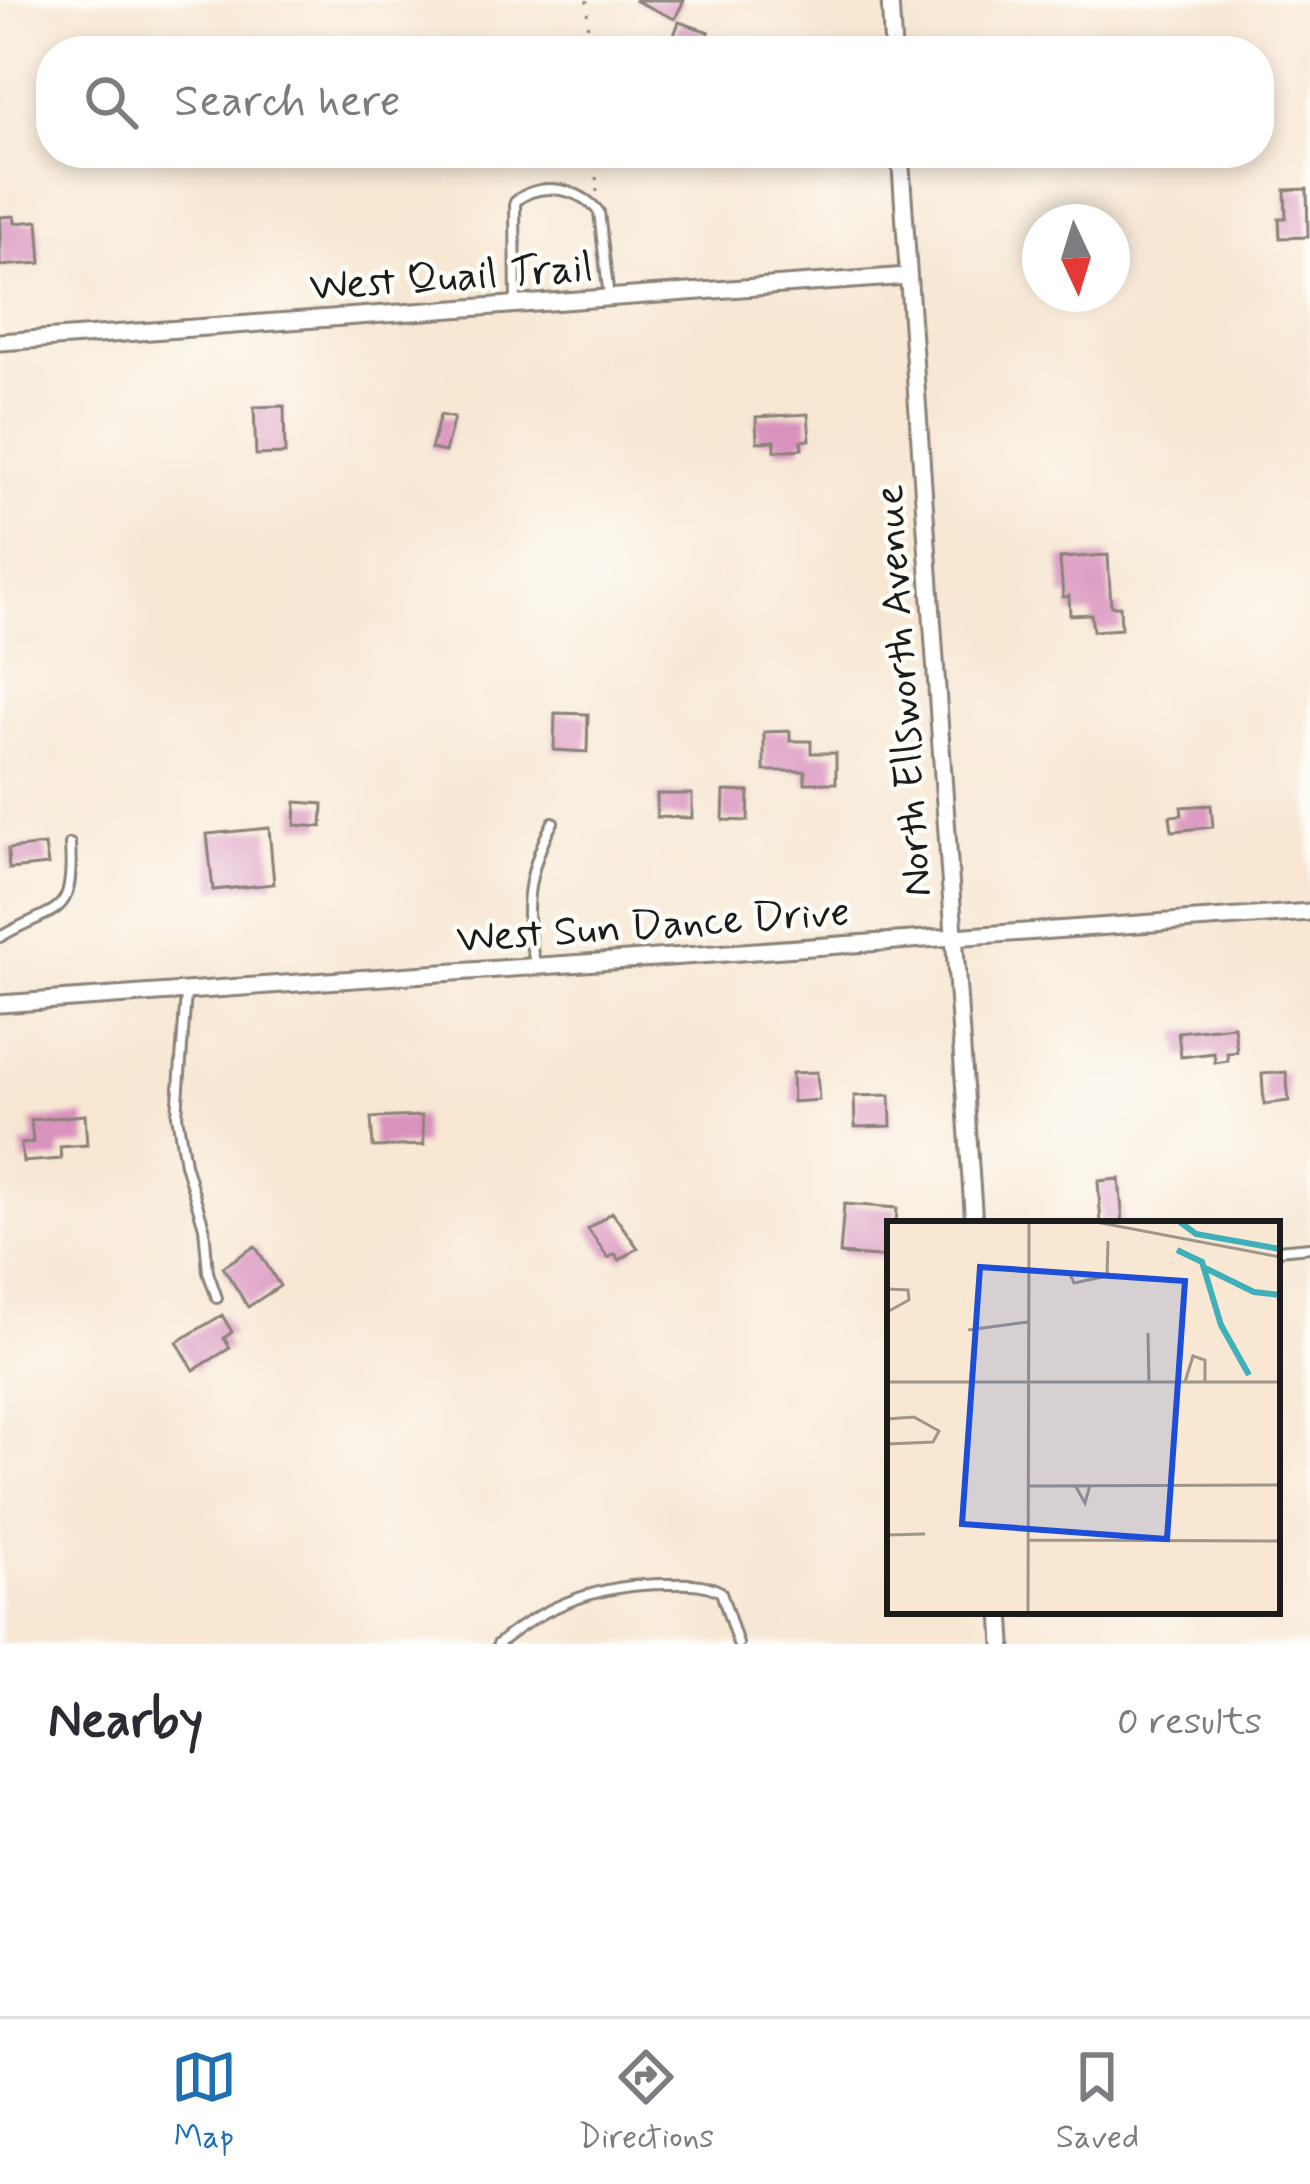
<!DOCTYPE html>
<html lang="en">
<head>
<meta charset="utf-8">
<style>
  :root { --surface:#fff; --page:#f2f2f3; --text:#2b2b33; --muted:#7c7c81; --line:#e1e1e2; --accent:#1f6fb2 }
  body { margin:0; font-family:Mynerve,sans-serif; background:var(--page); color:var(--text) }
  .compass { position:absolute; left:1022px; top:204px; width:108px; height:108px; border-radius:50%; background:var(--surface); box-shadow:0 6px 18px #0003; rotate:176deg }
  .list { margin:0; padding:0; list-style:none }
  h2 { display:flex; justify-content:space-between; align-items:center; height:156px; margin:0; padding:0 48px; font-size:51px }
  h2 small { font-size:39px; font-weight:400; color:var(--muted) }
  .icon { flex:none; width:66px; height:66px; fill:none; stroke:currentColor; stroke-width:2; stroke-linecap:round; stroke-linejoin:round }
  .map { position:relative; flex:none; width:1310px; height:1644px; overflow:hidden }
  .search { position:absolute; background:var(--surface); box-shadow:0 6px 18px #0003; left:36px; right:36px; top:36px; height:132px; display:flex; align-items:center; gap:30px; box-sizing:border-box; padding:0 42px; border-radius:48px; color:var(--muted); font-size:45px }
  .sheet { height:372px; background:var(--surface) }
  nav { display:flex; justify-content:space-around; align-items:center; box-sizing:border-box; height:168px; border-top:3px solid var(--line); background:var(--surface); font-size:33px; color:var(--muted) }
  nav a { display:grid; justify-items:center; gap:6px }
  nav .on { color:var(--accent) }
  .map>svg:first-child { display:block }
  .building { fill:#d992bd }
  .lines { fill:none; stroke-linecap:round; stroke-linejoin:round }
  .lane-casing { stroke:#8a8278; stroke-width:14 }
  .street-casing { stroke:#8a8278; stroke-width:21 }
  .path { stroke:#8a8278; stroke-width:3; stroke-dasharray:3 9; stroke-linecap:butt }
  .lane { stroke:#fff; stroke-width:8 }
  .street { stroke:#fff; stroke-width:15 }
  .labels { text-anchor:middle; stroke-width:9; stroke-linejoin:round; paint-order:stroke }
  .street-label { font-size:42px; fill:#1c1c1c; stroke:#fdfcf7 }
  .inset-river { fill:none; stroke:#3fafba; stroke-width:6 }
  .inset-road { fill:none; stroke:#9f968a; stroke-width:3 }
  .view { fill:#1d4ed8; fill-opacity:0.15; stroke:#1d4ed8; stroke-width:6 }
  .inset-edge { fill:none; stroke:#1c1c1c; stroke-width:6 }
</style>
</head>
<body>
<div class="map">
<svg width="1310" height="1644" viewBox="0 0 1310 1644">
  <rect width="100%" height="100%" fill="#fdfcf7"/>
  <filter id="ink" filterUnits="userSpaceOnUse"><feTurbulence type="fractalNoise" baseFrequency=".00833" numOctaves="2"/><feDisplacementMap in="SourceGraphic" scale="24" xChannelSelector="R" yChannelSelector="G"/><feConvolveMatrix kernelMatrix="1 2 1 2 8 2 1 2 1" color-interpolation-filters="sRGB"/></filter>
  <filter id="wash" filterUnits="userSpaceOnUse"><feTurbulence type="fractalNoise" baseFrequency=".004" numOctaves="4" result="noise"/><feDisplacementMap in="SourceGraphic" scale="48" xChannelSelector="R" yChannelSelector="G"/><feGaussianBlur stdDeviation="2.7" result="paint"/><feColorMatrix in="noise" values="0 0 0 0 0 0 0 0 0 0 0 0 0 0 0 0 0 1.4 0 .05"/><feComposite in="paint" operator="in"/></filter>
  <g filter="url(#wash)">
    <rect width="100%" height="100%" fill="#f7e7d3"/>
    <g id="blocks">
      <!-- building -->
      <path class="building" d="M634,0H684L675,19Z
        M679,22L709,32L703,51H668Z
        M1307,189L1308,237L1280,238L1279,218H1286L1285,190Z
        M14,216L15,223L38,221L41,263L0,266V217Z
        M284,406L285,454L256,455L254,407Z
        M808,414L810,440L801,441L802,449L775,451V441L757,442L756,417Z
        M440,415L454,418L445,452L431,449Z
        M1108,555L1111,606H1120L1121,629L1093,631L1091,614L1070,615L1069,596L1063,597L1060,558Z
        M555,713L588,714L587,752L554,750Z
        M790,731V741H811V753H836V783H805V771H764V732Z
        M724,791L749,792L748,821L723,820Z
        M657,794H692V818L657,817Z
        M296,802L323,804L322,827L295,825Z
        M1211,805L1213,827L1172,831L1170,816L1182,815L1181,807Z
        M269,828L274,884L213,890L207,834Z
        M45,845L48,865L9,869L8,849Z
        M1234,1026L1237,1052L1227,1053L1228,1061L1215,1063L1214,1053L1181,1057L1178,1032Z
        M817,1072L819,1100L793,1102L792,1073Z
        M1286,1072L1289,1101L1264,1104L1262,1074Z
        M890,1095L891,1126L855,1127L854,1096Z
        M85,1115L87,1145L60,1147L61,1159L23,1162L21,1144L33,1142L31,1120Z
        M422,1116L424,1145L373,1147L371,1118Z
        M1119,1179L1123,1223L1101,1224L1098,1181Z
        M844,1204L897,1208L896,1223H890V1258L840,1254Z
        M612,1212L638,1248L620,1260L615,1254L608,1258L588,1229Z
        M255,1246L280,1286L248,1307L223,1267Z
        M222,1315L232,1332L224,1338L230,1348L194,1370L177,1342Z"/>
    </g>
  </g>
  <g filter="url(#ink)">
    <use href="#blocks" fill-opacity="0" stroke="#8a8278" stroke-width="3"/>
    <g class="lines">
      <defs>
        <path id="lane" d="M516,305L515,202C539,180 580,188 599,212L609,298
          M0,937C55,904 75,921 70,844
          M536,965C521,914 527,871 553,822
          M186,993L177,1115L185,1164L204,1227L208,1272L217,1298
          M1277,1250L1310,1247
          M498,1644C547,1603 602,1584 666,1584C687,1584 703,1582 721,1592L738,1644"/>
        <path id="street" d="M890,0L893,51
          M900,153L974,1224
          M0,342L908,276
          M0,1004L1310,912
          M1001,1611L1003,1644"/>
      </defs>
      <!-- lane casing -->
      <use href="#lane" class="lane-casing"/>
      <!-- street casing -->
      <use href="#street" class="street-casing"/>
      <!-- path -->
      <path class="path" d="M587,0L588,51
        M595,153L597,192"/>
      <!-- lane -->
      <use href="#lane" class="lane"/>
      <!-- street -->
      <use href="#street" class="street"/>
    </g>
  </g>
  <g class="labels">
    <!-- street labels -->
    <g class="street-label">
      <text transform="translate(451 275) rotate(-4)" y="15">West Quail Trail</text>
      <text transform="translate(901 691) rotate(-94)" y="15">North Ellsworth Avenue</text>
      <text transform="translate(653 923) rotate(-4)" y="15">West Sun Dance Drive</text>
    </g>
  </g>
  <!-- overview -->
  <g transform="translate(887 1221)">
    <rect width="393" height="393" fill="#f7e7d3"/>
    <path class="inset-river" d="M293,1L309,13L393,28M290,29L315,41L334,104L362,154M318,47L367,71L393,74"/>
    <path class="inset-road" d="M209,1L393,36M182,51L187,62L220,55L221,20M0,68L21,69L22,79L0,91M81,109L141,101M261,112L262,161M0,161H393M298,161L306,135L318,139V161M0,198L27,196L52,210L46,221L0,223M188,264L198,282L203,264M141,265L393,264M0,314L38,313M141,319L393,320M141,392L142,1"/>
    <path class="view" d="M93,46L298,60L280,318L75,303Z"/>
    <rect width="393" height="393" class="inset-edge"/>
  </g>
</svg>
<svg class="compass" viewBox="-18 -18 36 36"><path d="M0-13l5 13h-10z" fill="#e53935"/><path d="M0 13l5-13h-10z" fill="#7c7c81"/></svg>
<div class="search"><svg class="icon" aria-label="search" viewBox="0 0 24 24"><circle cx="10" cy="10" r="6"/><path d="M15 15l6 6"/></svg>Search here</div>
</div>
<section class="sheet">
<h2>Nearby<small>0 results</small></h2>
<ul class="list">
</ul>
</section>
<nav>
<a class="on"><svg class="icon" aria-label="map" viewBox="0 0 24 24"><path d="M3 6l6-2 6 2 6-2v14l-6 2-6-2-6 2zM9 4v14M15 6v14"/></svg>Map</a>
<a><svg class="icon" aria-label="directions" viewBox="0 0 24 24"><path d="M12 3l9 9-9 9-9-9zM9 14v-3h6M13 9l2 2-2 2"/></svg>Directions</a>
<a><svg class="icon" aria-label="saved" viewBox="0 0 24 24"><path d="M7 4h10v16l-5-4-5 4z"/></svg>Saved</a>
</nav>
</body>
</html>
